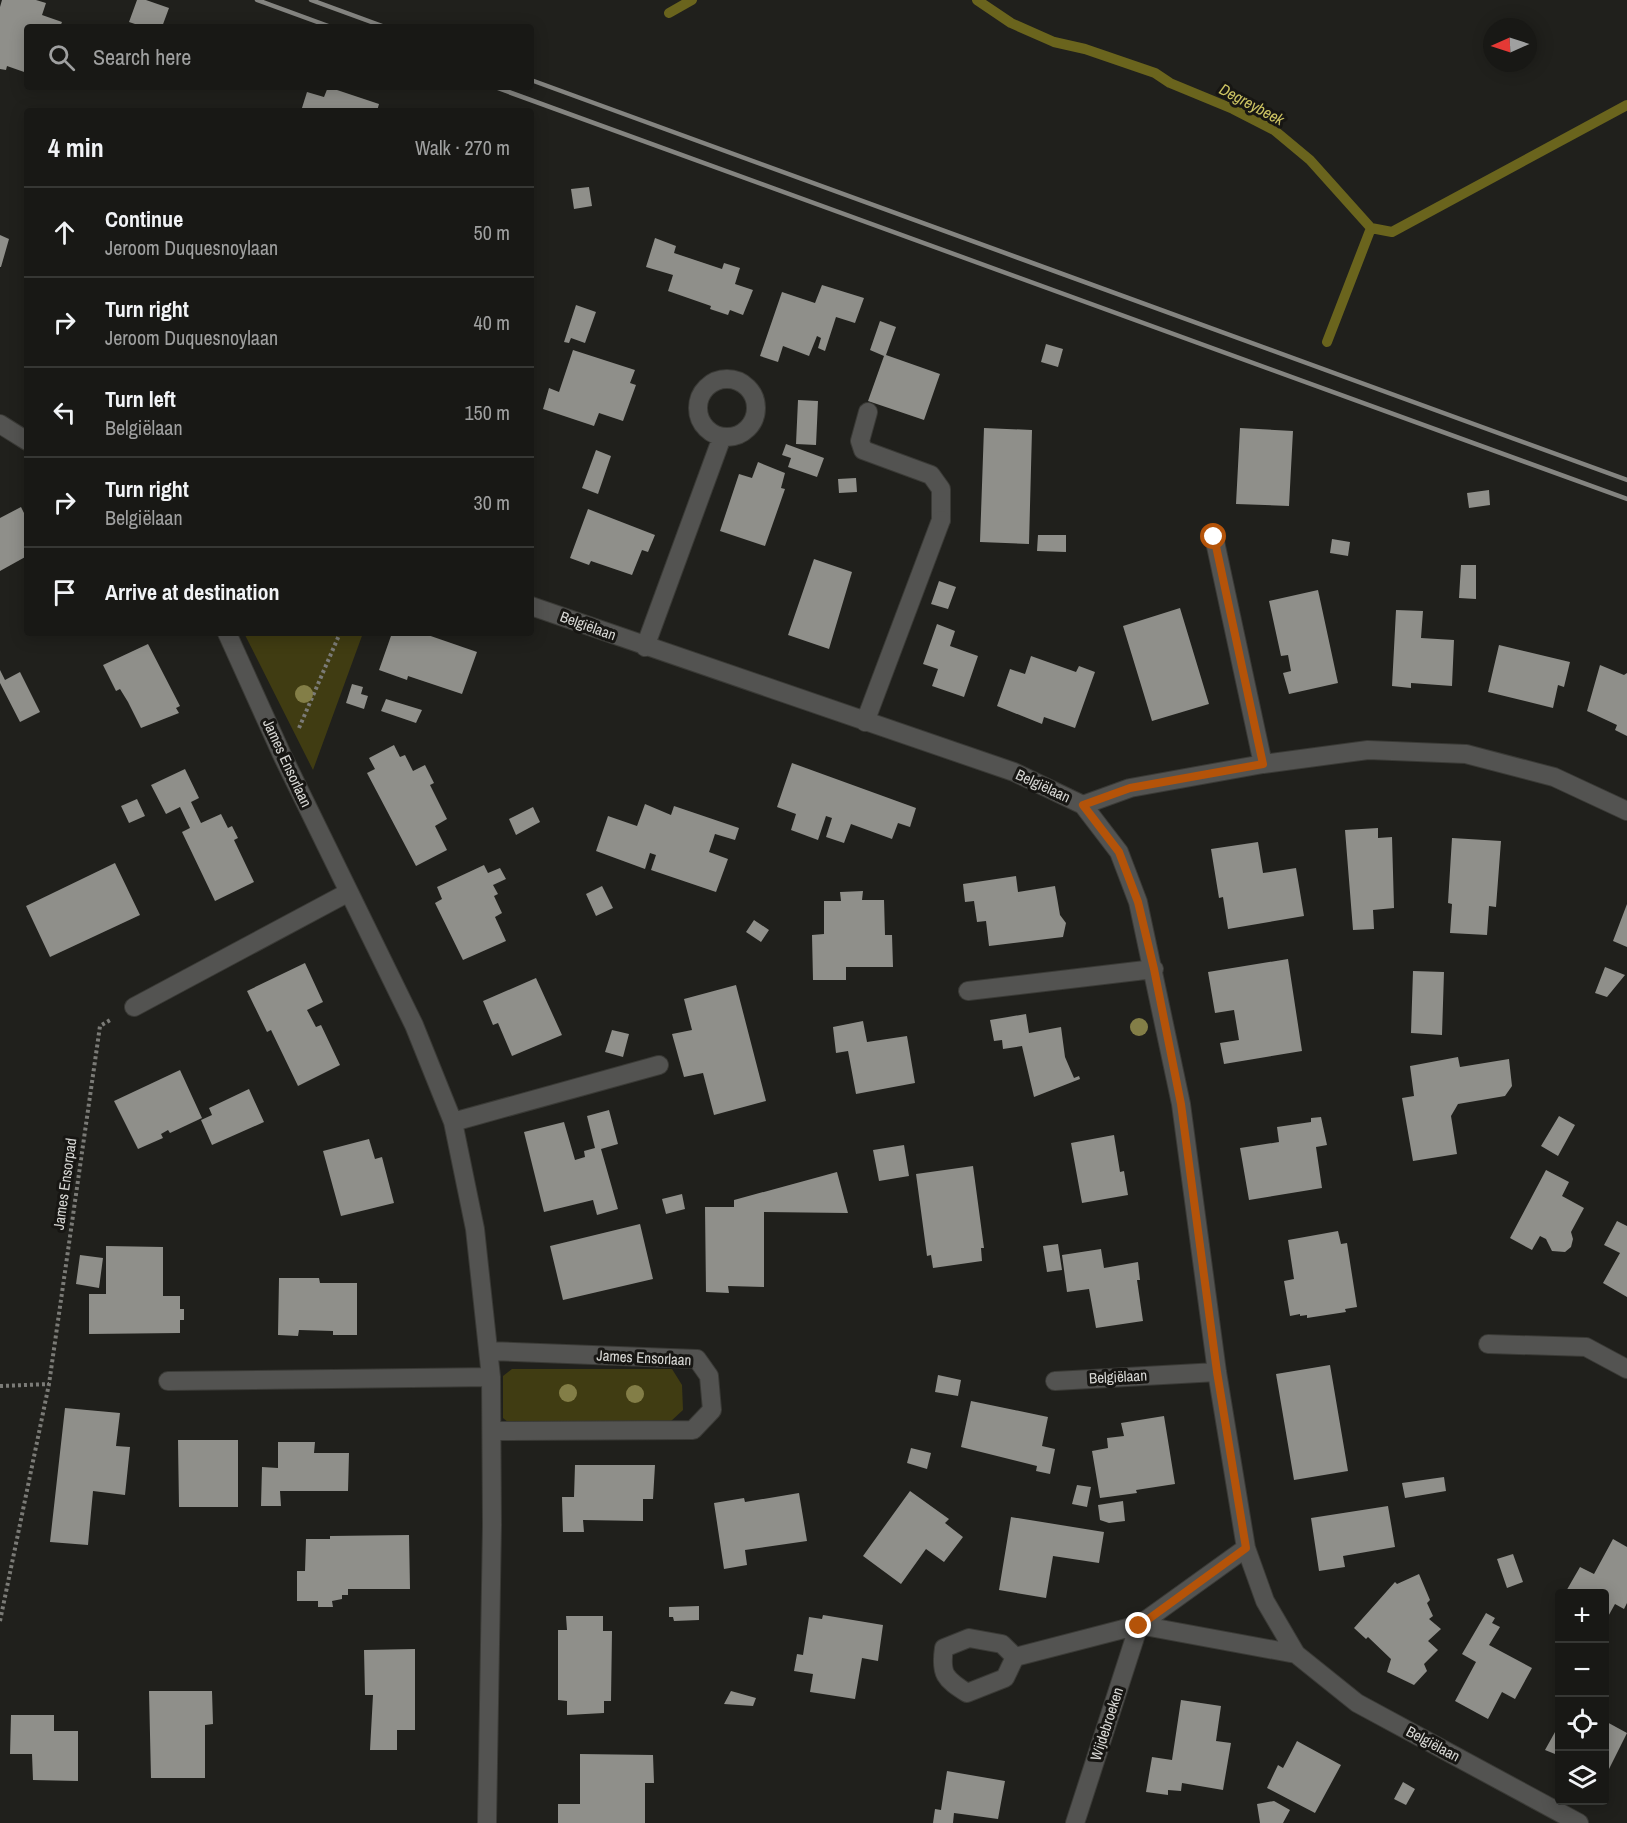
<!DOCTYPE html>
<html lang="en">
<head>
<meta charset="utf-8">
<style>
  :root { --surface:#181815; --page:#252522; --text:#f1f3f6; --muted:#9fa0a0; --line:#363734 }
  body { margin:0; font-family:"Archivo Narrow",sans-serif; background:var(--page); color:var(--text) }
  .controls { position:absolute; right:18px; bottom:18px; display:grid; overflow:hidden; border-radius:6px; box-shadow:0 3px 15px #0003 }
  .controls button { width:54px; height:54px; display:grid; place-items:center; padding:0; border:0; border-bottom:2px solid var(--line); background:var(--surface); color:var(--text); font:30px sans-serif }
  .compass { position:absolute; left:1483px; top:18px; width:54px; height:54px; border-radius:50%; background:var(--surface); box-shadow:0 3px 15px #0003; rotate:267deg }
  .stop { position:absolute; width:18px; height:18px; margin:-14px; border:4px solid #b45309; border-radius:50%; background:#fff }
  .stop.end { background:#b45309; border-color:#fff; box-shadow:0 2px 6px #0008 }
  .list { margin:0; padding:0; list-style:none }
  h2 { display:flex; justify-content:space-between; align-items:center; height:78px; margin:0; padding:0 24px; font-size:26px }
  h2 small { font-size:20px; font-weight:400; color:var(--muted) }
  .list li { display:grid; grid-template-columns:39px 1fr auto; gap:18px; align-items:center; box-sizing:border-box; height:90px; padding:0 24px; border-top:2px solid var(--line) }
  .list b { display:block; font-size:22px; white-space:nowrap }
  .list p { margin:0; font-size:20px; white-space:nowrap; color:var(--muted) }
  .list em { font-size:20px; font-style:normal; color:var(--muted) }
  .icon { flex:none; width:33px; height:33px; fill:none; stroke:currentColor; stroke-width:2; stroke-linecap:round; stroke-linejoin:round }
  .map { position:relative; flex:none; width:1627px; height:1823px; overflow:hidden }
  .search { position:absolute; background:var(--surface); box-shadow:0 3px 15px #0003; left:24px; top:24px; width:510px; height:66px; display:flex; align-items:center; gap:15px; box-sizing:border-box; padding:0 21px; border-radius:6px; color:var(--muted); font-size:22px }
  .panel { position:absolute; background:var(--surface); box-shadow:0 3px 15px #0003; left:24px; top:108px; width:510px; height:528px; border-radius:6px }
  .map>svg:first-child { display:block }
  .green { fill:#403c12 }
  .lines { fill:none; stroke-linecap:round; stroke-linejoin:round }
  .stream { stroke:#6a641d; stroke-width:10 }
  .building { fill:#8f8f8a }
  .lane-casing { stroke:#3a3a36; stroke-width:20 }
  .street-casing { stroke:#3a3a36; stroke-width:20 }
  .path { stroke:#7b7b77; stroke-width:4; stroke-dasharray:3 3; stroke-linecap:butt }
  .lane { stroke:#535351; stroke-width:18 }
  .street { stroke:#535351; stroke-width:18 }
  .rail { stroke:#848480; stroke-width:4.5 }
  .tree { fill:#837e47 }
  .route { stroke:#b45309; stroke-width:8 }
  .labels { text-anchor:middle; stroke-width:6; stroke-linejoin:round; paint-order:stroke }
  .street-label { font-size:15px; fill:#d8d8d5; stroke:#171613 }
  .water-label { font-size:16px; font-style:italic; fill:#cdc463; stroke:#171613 }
</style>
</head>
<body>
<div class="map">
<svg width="1627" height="1823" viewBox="0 0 1627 1823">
  <rect width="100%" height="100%" fill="#20201c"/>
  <!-- green -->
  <path class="green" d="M244,633H363L313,770Z
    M512,1369H672L682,1385L683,1410L670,1422L509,1423L503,1418V1376Z"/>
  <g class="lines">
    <!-- stream -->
    <path class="stream" d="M977,0L1011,23L1054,42L1085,49L1155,73L1170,83L1233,109L1274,130L1310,160L1371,228L1327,342
      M669,13L692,0
      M1371,228L1392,232L1627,105"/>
  </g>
  <!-- building -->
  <path class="building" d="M2,0H36L46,3L42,15L62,22L60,27H27V73L7,66L6,70L0,69V7Z
    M137,0H146L169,8L162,27H144L129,22Z
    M328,87L379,104L377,111H301L307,92L324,97Z
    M589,187L592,206L574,209L571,189Z
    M0,235L9,239L1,267H0Z
    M655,238L676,246L674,253L722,269L724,263L740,268L735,284L753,290L743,315L730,310L728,315L710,309L711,306L668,291L673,275L646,267Z
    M822,285L864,298L855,323L836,317L825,351L818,348L821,338L817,336L809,356L783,346L778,362L760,356L782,292L815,303Z
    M576,305L596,312L585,343L571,338L569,343L564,342Z
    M880,321L896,327L886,355L940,374L924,420L868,401L884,356L870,350Z
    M1046,344L1063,349L1058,367L1041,362Z
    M573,350L635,370L630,383L636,385L623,421L599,413L594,426L543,409L549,388L559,392Z
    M798,400L818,401L816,445L796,444Z
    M984,428L1032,430L1029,544L980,542Z
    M1240,428L1293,431L1289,506L1236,504Z
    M786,444L824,458L817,477L788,467L791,458L782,455Z
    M596,450L611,456L598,494L582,488Z
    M758,462L785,473L781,488L785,489L765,546L720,531L739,474L752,478Z
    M856,478L857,492L839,493L838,479Z
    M1489,490L1490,505L1469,508L1467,493Z
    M21,507L27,519V556L0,571V518Z
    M588,509L655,535L648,552L642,550L632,575L591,561L589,565L570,558Z
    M1038,535H1066V552L1037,551Z
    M1332,539L1350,542L1348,556L1330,553Z
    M814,559L852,572L829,649L788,635Z
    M1461,565H1476V599L1459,598Z
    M939,581L956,587L948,609L931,604Z
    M1318,590L1338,683L1289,694L1283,673L1291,671L1288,655L1281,656L1269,601Z
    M1180,608L1209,704L1152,721L1123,626Z
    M1396,610L1423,611L1421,638L1454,640L1452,686L1411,683V688L1392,686Z
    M937,624L955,631L950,646L978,656L964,697L932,686L938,669L923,664Z
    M392,633H422L477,652L462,694L408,676L407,680L379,670Z
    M148,644L180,706L176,708L179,713L141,728L128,702L120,689L116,691L103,665Z
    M1499,645L1570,662L1564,687L1558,685L1553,708L1488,692Z
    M1031,656L1076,672L1079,666L1095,672L1075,728L1044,717L1042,724L997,706L1010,669L1025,674Z
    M1600,665L1624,675L1627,673V736L1615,730L1617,725L1587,711Z
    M0,670L5,680L20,672L40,712L20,722L0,683Z
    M352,684L363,687L361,694L368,696L364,709L346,703Z
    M386,699L422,710L416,723L381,711Z
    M394,745L400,757L405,755L413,771L425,765L434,783L430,785L447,819L435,826L447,850L416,866L367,773L375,769L369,758Z
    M792,763L916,808L910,827L898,823L892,839L851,824L844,843L826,837L832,818L826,816L818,840L791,830L796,814L777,807Z
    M185,769L199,798L191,802L201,823L221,814L228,828L232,826L238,838L234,840L254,882L215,901L182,832L190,828L180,807L166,814L151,785Z
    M137,799L145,816L129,823L121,806Z
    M645,804L671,815L674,806L739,828L735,840L715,834L709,852L728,859L716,892L651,870L656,855L650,853L645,869L596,851L608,816L637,826Z
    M533,807L540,822L516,835L509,819Z
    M1378,828V838L1392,837L1394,908L1373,910L1374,929L1353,930L1345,830Z
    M1452,838L1501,841L1496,907L1489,906L1487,935L1450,933L1452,904L1448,903Z
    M1258,842L1263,873L1296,868L1304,916L1228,929L1223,897L1219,898L1211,849Z
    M115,863L140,915L50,957L26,906Z
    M484,865L488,873L500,868L506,879L493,885L498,894L494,896L502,913L495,917L506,941L463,960L435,903L442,899L437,887Z
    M1016,876L1018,892L1055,886L1060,915L1066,923L1063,937L989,946L986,921L977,922L974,901L965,902L963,884Z
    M602,886L613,908L596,916L586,894Z
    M863,891L862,900H884L885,935H892L893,967H846V980H813L812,935L824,934V901H841L840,892Z
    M1627,904V947L1613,941Z
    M754,920L769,930L761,942L746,932Z
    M1288,959L1302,1051L1224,1064L1220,1043L1239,1040L1234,1010L1215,1013L1208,972Z
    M305,963L323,1002L307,1010L316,1027L321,1025L340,1065L298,1086L271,1030L267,1032L247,991Z
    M1605,967L1625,975L1607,997L1595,993Z
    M1413,971L1444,972L1442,1035L1411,1033Z
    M536,978L562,1035L512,1056L498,1023L493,1025L483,1001Z
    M736,985L766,1101L714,1115L703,1073L684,1077L672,1034L692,1030L684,999Z
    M1026,1014L1029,1033L1061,1027L1065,1057L1074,1078L1079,1076L1080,1079L1034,1097L1022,1046L1003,1049L1002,1040L994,1041L990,1020Z
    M863,1021L867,1042L907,1036L915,1083L856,1094L848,1051L836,1053L833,1027Z
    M612,1030L629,1034L623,1057L605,1052Z
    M1458,1057L1460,1067L1509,1059L1512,1086L1505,1096L1458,1104L1451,1116L1457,1154L1413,1161L1402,1098L1414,1096L1410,1066Z
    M180,1070L202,1118L170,1133L168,1130L161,1134L163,1138L138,1149L114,1101Z
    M249,1089L264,1122L212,1145L201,1120L212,1115L209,1108Z
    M609,1110L618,1144L601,1149L618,1209L597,1215L593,1200L544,1212L524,1132L564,1122L575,1160L585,1157L584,1151L595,1148L587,1116Z
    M1559,1116L1575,1125L1558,1156L1541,1146Z
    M1321,1117L1327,1145L1316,1147L1322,1188L1249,1200L1240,1148L1279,1142L1277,1127L1311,1122V1118Z
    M1114,1135L1120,1172L1124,1171L1128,1195L1082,1203L1071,1143Z
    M369,1139L375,1159L382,1157L394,1203L341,1216L323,1151Z
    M904,1145L909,1176L879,1181L873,1150Z
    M973,1166L984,1248H981L982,1261L933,1268L931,1255L927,1256L916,1174Z
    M1546,1170L1569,1182L1562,1196L1584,1208L1571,1232L1573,1239L1571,1247L1565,1252L1552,1251L1546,1239L1540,1236L1532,1250L1510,1238Z
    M837,1172L848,1213L764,1212V1287L728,1286L729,1293L706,1292L705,1207H734V1200Z
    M682,1194L685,1209L666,1214L662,1199Z
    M1617,1221L1627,1226V1297L1603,1283L1620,1253L1604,1245Z
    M640,1224L653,1279L563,1300L550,1246Z
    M1338,1231L1341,1244L1347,1243L1357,1307L1345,1309L1346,1312L1307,1318V1315L1300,1316V1314L1290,1316L1284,1281L1294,1279L1288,1240Z
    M1058,1244L1062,1270L1047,1272L1043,1246Z
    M106,1246L163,1247V1296H180V1309H184V1320H180V1333L89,1334V1294H106Z
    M1101,1249L1104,1268L1138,1262L1140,1280H1137L1143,1321L1096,1328L1089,1289L1067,1292L1062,1255Z
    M80,1255L103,1258L99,1288L76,1284Z
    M279,1278H319L320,1283H357V1335H333V1331L299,1330L298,1336L278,1335Z
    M1330,1365L1348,1471L1294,1480L1276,1374Z
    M938,1375L961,1380L958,1396L935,1392Z
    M971,1401L1048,1417L1042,1446L1055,1449L1050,1474L1036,1471L1037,1466L961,1447Z
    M65,1408L120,1413L116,1446L130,1447L125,1495L93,1491L88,1545L50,1542Z
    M1164,1416L1175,1484L1136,1490L1137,1493L1100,1498L1092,1451L1108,1448L1107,1438L1124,1436L1121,1423Z
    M178,1440H238V1507H179Z
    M278,1442H315L314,1453H349L348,1491H280L281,1506H261L262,1467L278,1468Z
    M911,1448L931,1453L927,1469L907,1463Z
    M575,1465H655L653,1499H643V1521L583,1520L584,1532H563L562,1497H574Z
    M1444,1477L1446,1491L1405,1498L1402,1483Z
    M1077,1485L1091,1487L1087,1507L1072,1504Z
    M910,1491L949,1519L945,1523L963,1537L944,1562L926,1549L901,1584L863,1556Z
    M799,1493L807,1541L745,1550L747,1565L724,1569L714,1503L744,1498L745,1502Z
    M1123,1501L1125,1521L1109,1523L1100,1520L1098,1505Z
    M1388,1506L1395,1547L1343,1556L1345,1567L1319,1571L1311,1518Z
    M1011,1517L1104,1532L1099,1563L1053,1556L1046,1598L999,1590Z
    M409,1535L410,1589H348V1595H342V1599L332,1601L333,1607H318V1601H297V1571H305L306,1539H330V1536Z
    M1613,1539L1627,1547V1603L1624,1609L1615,1604L1605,1622V1593H1565L1580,1567L1594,1574Z
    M1513,1554L1523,1582L1507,1588L1497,1559Z
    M1419,1574L1430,1600L1427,1603L1433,1616L1429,1619L1441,1629L1428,1641L1438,1650L1424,1664L1427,1671L1414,1685L1387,1672L1391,1659L1368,1637L1366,1639L1354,1628L1395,1582L1397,1584Z
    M699,1606V1620L674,1621L673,1617H669V1607Z
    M1486,1613L1495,1618L1492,1623L1500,1627L1489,1645L1532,1668L1515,1699L1502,1692L1488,1719L1455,1701L1476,1662L1462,1654Z
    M823,1615L883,1625L878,1661L862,1658L855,1699L810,1692L813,1674L794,1671L797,1654L803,1655L809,1617L822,1619Z
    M566,1616H603V1631H612L611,1701H604V1713L567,1715V1701L558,1700V1630H567Z
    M415,1649V1730H397V1750H370L373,1695H365L364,1650Z
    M149,1691H212L213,1724L205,1725V1778H151Z
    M731,1691L756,1698L753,1706L724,1704Z
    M1181,1700L1221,1706L1216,1741L1231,1743L1223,1790L1182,1783L1181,1791L1168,1790V1795L1146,1792L1152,1757L1172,1760Z
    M11,1715H54V1731H78V1781L33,1780L32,1754H10Z
    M1605,1721L1627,1733L1605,1777Z
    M1560,1723V1756L1545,1750Z
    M1297,1741L1341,1765L1315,1813L1267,1788L1278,1765L1283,1768Z
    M580,1754L653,1755L654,1783H645V1823H558V1804H580Z
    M947,1771L1005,1781L998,1819L954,1813L953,1823H933L935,1809L941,1810Z
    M1403,1782L1415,1789L1406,1805L1394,1799Z
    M1274,1801L1290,1810L1283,1823H1260L1257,1804Z"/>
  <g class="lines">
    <defs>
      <path id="lane" d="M868,412L860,441L863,450L931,475L941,489V520"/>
      <path id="street" d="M698 408a29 29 0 1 1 58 0a29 29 0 1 1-58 0Z
        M0,424L27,441
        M1214,537L1263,764
        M531,606L1014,772L1083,805L1119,852L1138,902L1181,1104L1217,1372L1246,1548L1265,1601L1296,1654L1357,1703L1579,1823
        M227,633L283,757L414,1025L453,1122L475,1229L491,1377L492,1525L487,1823
        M645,647L722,437
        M865,722L941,520
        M1083,805L1130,788L1263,764L1368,750L1466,754L1554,777L1627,811
        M968,991L1154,969
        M134,1007L349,892
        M453,1122L659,1065
        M1488,1344L1586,1347L1627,1369
        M489,1351L697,1359L709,1376L712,1410L693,1430L492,1431
        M168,1381L491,1377
        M1055,1381L1217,1372
        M1139,1625L1296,1654
        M969,1638L1002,1644L1015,1657L1005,1678L967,1693C945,1679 940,1674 944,1648Z
        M1015,1657L1139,1625L1246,1548
        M1075,1823L1139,1625"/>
    </defs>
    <!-- lane casing -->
    <use href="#lane" class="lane-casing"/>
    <!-- street casing -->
    <use href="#street" class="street-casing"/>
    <!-- path -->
    <path class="path" d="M299,728L340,633
      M0,1386L49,1384
      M0,1621L49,1384L100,1026L112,1019"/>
    <!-- lane -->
    <use href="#lane" class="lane"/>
    <!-- street -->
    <use href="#street" class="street"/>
    <!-- rail -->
    <path class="rail" d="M257,0L331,27
      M311,0L385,27
      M531,80L1627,480
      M495,87L1627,499"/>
  </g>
  <!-- trees -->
  <g class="tree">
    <circle cx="304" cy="694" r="9"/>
    <circle cx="1139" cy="1027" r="9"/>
    <circle cx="568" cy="1393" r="9"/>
    <circle cx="635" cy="1394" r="9"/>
  </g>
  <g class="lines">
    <!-- route -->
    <path class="route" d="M1139,1626L1246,1548L1217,1372L1181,1104L1154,969L1138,902L1119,852L1083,805L1130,788L1263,764L1214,537"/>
  </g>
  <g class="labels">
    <!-- street labels -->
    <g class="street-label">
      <text transform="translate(588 626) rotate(20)" y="5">Belgiëlaan</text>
      <text transform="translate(287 763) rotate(65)" y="5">James Ensorlaan</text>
      <text transform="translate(1043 786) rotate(25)" y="5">Belgiëlaan</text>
      <text transform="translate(65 1184) rotate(-82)" y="5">James Ensorpad</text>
      <text transform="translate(644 1358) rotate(3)" y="5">James Ensorlaan</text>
      <text transform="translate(1118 1377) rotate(-3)" y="5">Belgiëlaan</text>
      <text transform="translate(1107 1724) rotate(-72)" y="5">Wijdebroeken</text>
      <text transform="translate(1433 1744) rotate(28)" y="5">Belgiëlaan</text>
    </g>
    <!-- water labels -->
    <g class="water-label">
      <text transform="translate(1252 104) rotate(28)" y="6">Degreybeek</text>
    </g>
  </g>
</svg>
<div class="controls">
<button>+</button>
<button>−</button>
<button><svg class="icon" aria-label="locate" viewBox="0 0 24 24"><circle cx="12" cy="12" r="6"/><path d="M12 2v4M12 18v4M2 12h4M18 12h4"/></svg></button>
<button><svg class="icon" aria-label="layers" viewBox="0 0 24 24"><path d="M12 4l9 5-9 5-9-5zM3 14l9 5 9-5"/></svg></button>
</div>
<svg class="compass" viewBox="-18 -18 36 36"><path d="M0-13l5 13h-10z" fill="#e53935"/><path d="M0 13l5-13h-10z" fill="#9fa0a0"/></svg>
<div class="stop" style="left:1214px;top:537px"></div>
<div class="stop end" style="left:1139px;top:1626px"></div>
<div class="search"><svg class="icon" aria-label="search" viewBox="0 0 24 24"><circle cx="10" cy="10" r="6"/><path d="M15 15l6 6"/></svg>Search here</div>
<section class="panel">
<h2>4 min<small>Walk · 270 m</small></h2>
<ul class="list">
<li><svg class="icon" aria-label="ahead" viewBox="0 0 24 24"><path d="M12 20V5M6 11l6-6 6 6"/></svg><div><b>Continue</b><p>Jeroom Duquesnoylaan</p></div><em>50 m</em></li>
<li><svg class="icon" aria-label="right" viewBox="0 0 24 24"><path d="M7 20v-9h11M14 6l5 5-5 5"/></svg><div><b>Turn right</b><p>Jeroom Duquesnoylaan</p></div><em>40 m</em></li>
<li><svg class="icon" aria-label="left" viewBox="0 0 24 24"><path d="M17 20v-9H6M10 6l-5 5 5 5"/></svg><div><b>Turn left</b><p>Belgiëlaan</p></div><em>150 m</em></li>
<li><svg class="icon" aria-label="right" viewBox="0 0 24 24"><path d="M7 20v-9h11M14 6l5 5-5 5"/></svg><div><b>Turn right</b><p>Belgiëlaan</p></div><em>30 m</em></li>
<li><svg class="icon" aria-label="arrive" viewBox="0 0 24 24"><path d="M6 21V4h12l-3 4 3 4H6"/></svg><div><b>Arrive at destination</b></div></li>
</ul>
</section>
</div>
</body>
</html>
